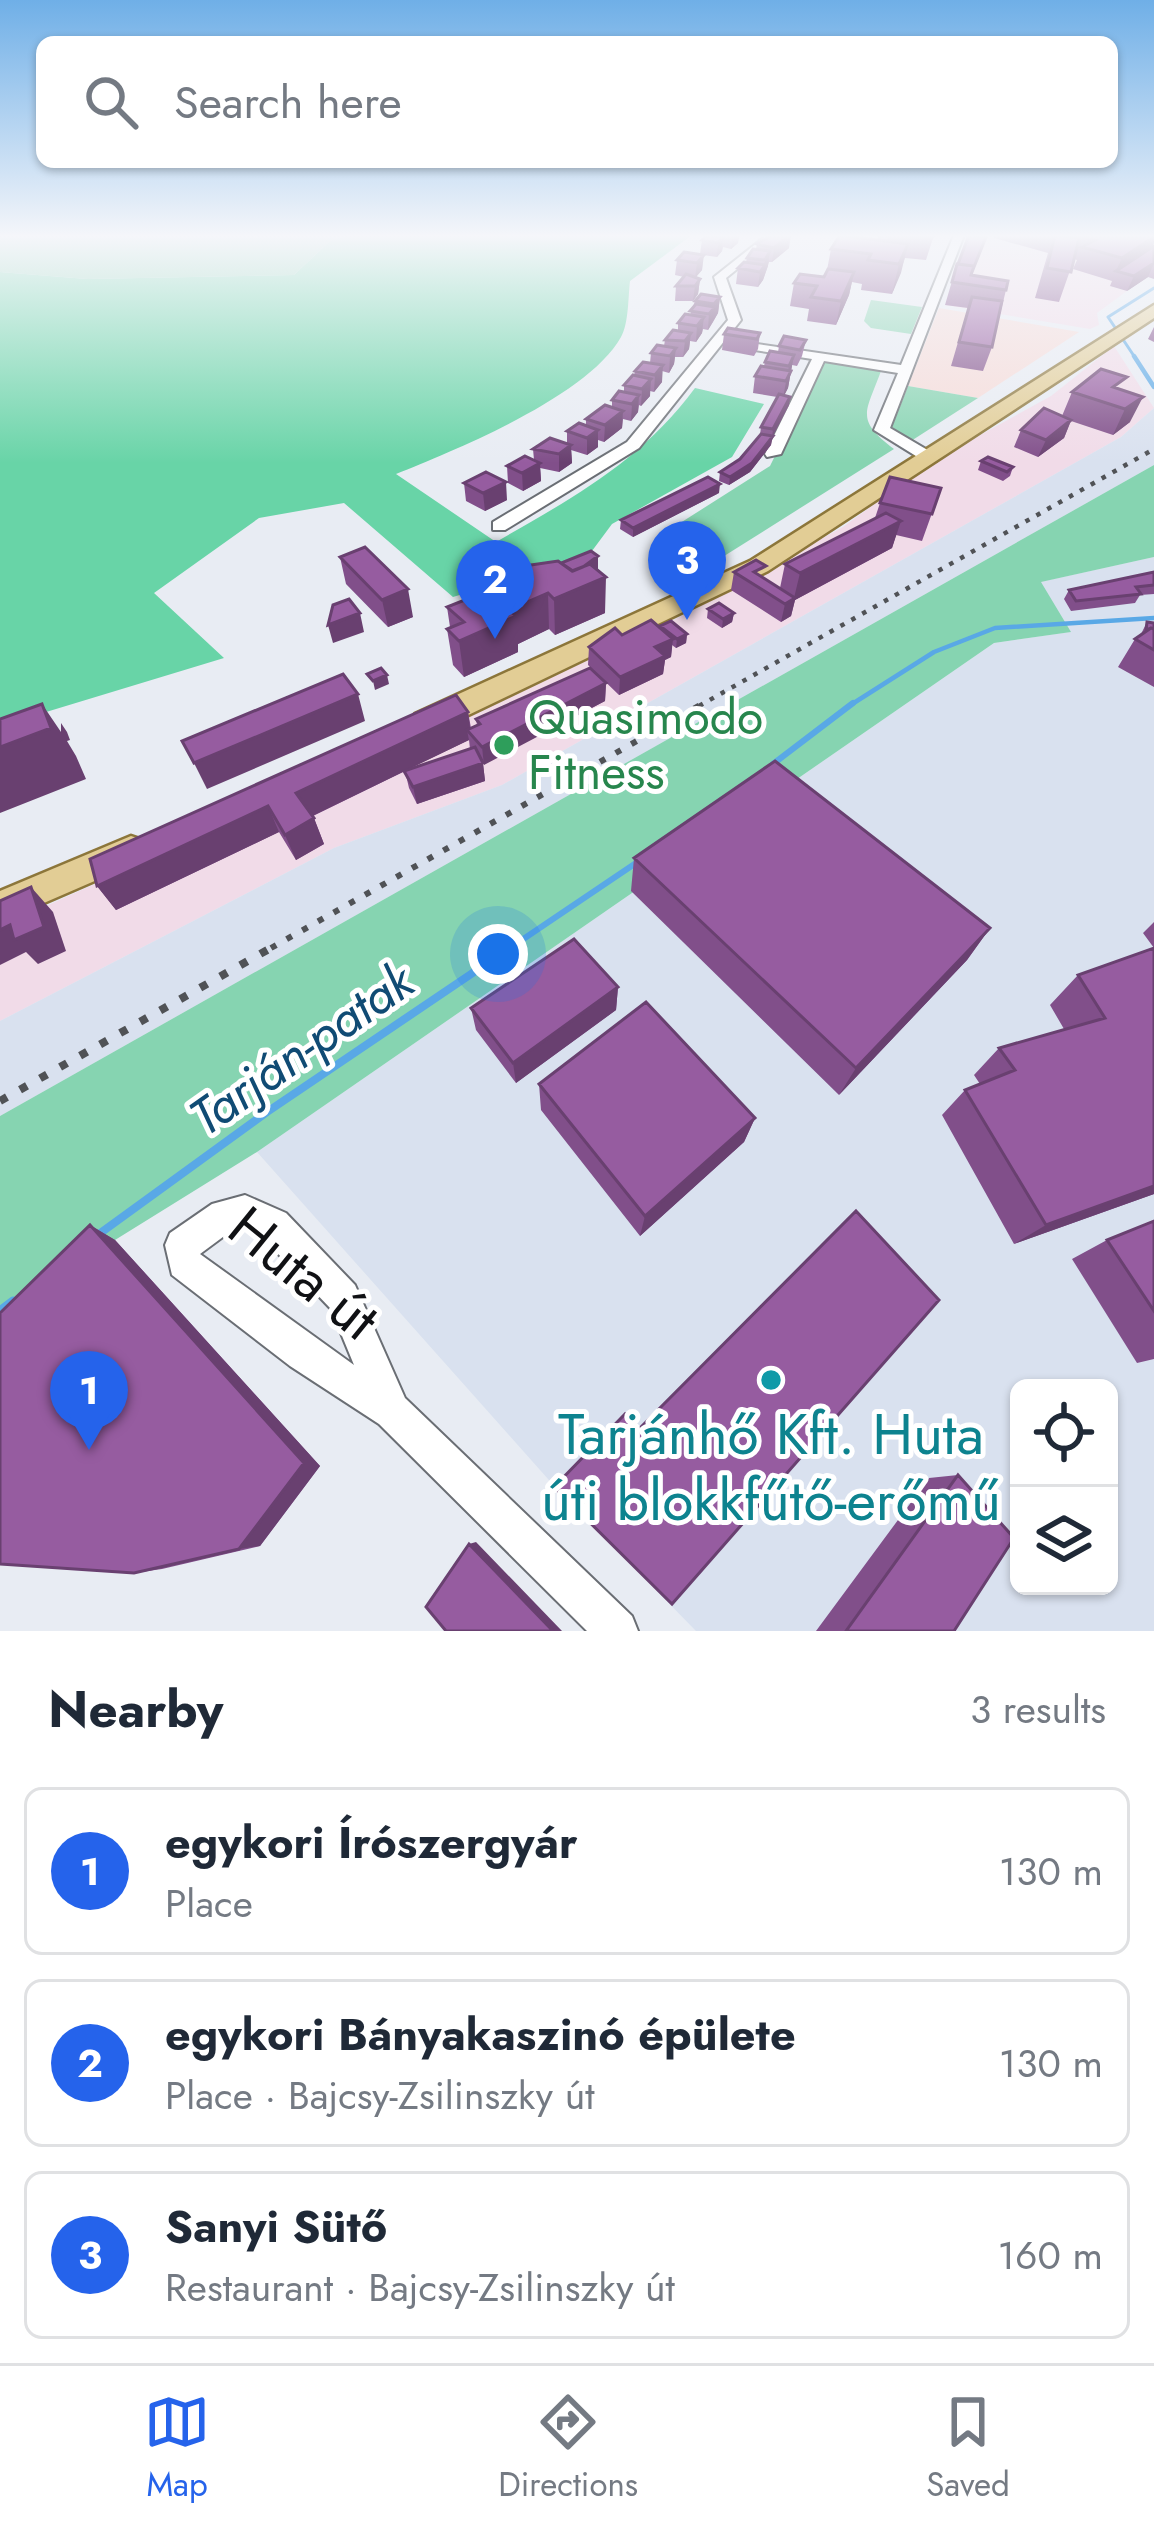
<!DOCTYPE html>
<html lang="en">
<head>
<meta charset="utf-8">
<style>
  :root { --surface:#fff; --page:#f6f6f7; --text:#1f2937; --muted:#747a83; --line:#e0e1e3; --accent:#2563eb }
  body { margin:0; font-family:Jost,sans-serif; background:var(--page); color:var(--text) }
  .controls { position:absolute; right:36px; bottom:36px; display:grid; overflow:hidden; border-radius:18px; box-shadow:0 3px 9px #0004 }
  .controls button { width:108px; height:108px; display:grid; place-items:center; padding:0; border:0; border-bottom:3px solid var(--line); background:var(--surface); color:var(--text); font:60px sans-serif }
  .you { position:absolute; left:498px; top:954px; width:42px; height:42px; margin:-30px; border:9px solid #fff; border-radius:50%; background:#1a73e8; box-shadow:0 0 0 18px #1a73e833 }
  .badge { display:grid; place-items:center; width:78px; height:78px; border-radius:50%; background:var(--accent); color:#fff; font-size:39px; font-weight:700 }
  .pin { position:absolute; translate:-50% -99px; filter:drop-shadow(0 3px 6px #0008) }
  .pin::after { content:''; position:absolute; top:63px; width:42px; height:36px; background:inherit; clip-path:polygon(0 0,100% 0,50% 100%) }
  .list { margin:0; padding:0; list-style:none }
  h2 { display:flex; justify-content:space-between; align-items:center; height:156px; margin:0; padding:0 48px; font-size:51px }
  h2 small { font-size:39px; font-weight:400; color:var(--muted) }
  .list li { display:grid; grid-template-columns:78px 1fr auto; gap:36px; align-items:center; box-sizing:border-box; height:168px; margin:0 24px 24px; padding:0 24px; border:3px solid var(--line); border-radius:18px }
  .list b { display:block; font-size:45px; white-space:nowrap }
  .list p { margin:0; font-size:39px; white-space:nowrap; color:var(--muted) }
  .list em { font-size:39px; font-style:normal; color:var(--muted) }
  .icon { flex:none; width:66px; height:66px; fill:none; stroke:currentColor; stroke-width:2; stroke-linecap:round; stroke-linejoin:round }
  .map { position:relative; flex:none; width:1154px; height:1631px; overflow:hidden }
  .search { position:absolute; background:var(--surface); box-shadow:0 3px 9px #0004; left:36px; right:36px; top:36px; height:132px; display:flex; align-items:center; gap:30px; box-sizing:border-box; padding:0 42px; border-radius:18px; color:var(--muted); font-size:45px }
  .sheet { height:732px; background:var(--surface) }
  nav { display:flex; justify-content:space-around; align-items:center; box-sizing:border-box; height:168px; border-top:3px solid var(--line); background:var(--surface); font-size:33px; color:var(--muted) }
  nav a { display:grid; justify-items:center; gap:6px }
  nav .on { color:var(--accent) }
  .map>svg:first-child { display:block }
  .commercial { fill:#f1dbe8 }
  .built { fill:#d9e1ef; fill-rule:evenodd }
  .education { fill:#f6dbd8 }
  .green { fill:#86d4b1 }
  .forest { fill:#68d4a7 }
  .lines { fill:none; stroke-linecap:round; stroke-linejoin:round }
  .stream-far4 { stroke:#59a8e6; stroke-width:3 }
  .stream-far3 { stroke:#59a8e6; stroke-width:4.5 }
  .stream-far2 { stroke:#59a8e6; stroke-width:6 }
  .stream-far1 { stroke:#59a8e6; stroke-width:8 }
  .stream { stroke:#59a8e6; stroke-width:9 }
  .minor-casing { stroke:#6a6e74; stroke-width:4 }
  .major-casing { stroke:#8c763a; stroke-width:5 }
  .minor { fill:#fff; fill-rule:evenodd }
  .major { fill:#e2cd95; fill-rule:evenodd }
  .rail-far2 { stroke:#505256; stroke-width:4.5; stroke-dasharray:4.5 8; stroke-linecap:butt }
  .rail-far1 { stroke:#505256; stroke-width:6; stroke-dasharray:6 12; stroke-linecap:butt }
  .rail { stroke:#505256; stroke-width:8; stroke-dasharray:8 15; stroke-linecap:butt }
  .wall { fill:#814f8a; fill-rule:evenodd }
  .shaded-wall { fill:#694070 }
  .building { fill:#965ca0; stroke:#694070; stroke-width:3 }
  .leisure-dot { fill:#2e9e5b; stroke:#fff; stroke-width:4.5 }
  .culture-dot { fill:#0f9aa8; stroke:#fff; stroke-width:4.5 }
  .labels { text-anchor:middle; stroke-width:10; stroke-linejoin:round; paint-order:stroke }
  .leisure-label { font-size:48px; fill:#27864d; stroke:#fff; text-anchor:start }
  .water-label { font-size:51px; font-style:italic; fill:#104b74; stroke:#fff }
  .near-street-label { font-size:57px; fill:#101114; stroke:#fff }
  .near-culture-label { font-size:57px; fill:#0d838f; stroke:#fff }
</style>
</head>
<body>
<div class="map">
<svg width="1154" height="1631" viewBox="0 0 1154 1631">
  <rect width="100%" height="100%" fill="#e8ecf3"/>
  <!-- commercial -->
  <path class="commercial" d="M971,235H1154V260L1112,287L1127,291L1097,313L1099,325L1090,329L945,305Z
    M1114,346L1154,408L1121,437L502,785L334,848L0,1021V927L661,627L843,527L935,460L1051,396Z"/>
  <!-- built -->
  <path class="built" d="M1154,408V465L0,1116V1021L334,848L502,785L1121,437Z
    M1154,557V1631H696L556,1488L257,1152L994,643L1070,632L1040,582ZM1019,1388H1109V1586H1019Z"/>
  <!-- education -->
  <path class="education" d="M939,308L1079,332L978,398L908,386Z"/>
  <!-- green -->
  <path class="green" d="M0,235H352L331,240L294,275L87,279L0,272Z
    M871,300L922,307L911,334L871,328L864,321Z
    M823,359L882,368C867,412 853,418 894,449L713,563L666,532L770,466Z
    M908,386L978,398L911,441L892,427Z
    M1154,465V557L1041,582L1071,632L994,643L257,1152L115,1240L0,1335V1116Z"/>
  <!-- forest -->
  <path class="forest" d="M353,235H692L630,281C628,297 629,323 621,337C588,396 458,449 396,474L496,542C574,497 640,462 695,388L764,404L732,457L612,524L589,555L453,597L344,503L259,518L154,593L224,658L0,726V272L87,279L294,275L331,240Z"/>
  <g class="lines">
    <!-- stream-far4 -->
    <path class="stream-far4" d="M1136,359L1108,317L1154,288"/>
    <!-- stream-far3 -->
    <path class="stream-far3" d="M1134,356L1154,387
      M849,706L934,652L995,628L1154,618"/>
    <!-- stream-far2 -->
    <path class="stream-far2" d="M773,764L853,703
      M510,948L636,863"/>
    <!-- stream-far1 -->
    <path class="stream-far1" d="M99,1234L267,1112L514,945"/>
    <!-- stream -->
    <path class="stream" d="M0,1311L13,1301"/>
    <defs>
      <path id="minor" d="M767,235H779L726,278L741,320L639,448L505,530H493V522L627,442L728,320L714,277Z
        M954,235H964L890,428L936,455V461H924L874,430L898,373L824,361L781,454L767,457L765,454L812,359L742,348L737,347V341L901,365Z
        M245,1195L286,1213L355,1285L405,1398L632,1616L638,1631H587L379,1424L290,1366L172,1275L165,1245L170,1233L212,1204ZM244,1228L262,1237L331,1309L354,1365L200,1254L231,1231Z"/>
      <path id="major" d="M1154,305V318L768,571L437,730H415L411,722L415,714L750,561Z
        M131,836L143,840L148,850L143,860L0,922V891Z"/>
    </defs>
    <!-- minor casing -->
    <use href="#minor" class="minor-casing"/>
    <!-- major casing -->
    <use href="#major" class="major-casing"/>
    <!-- minor -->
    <use href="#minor" class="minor"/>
    <!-- major -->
    <use href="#major" class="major"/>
    <!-- rail-far2 -->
    <path class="rail-far2" d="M699,706L1154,449"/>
    <!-- rail-far1 -->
    <path class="rail-far1" d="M271,948L704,703"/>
    <!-- rail -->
    <path class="rail" d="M0,1101L276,945"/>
  </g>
  <!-- wall -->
  <path class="wall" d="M707,235H739L738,243L731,249L723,247L722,251L717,257L703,255L702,270L696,277L700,279L698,294L693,301H675L676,286L684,277L675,275L677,260L700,254L702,240Z
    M881,235H934L926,260L905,258L892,294L861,290L862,284L852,282L849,295L836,325L807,321L809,309L790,306L794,283L824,277L827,270L831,249L878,240Z
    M995,235H1154L1152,247L1154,246V279L1148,277L1127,291L1110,286L1112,281L1073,269L1077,260L1074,259L1059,302L1035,298L1048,253L994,238Z
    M986,237L972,275L1006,290L992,347L983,371L951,366L968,308L945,305L957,264Z
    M757,244L789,248L772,262H769L763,280L758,287L736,284L738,268L746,262L747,258L756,249Z
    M720,297L718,313L713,322L708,330L703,329L702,333L696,342L690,341L689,349L683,357H675L674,364L669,373L662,371V382L654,392L650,391V396L641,406L639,405L638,412L631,421L623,419L622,428L604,442L598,440V447L587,455L571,450L572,463L559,472L540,468L541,481L523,491L508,483L507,466L534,460L533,449L567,444V431L586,425V419L612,407V400L624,392V385L634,376L635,371L650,363L651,353L664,346L665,340L678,331V323L690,315L695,301Z
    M1154,327V342L1148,339Z
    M760,333L758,349L754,356L722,350L724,334Z
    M806,340L802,356L797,366L792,365L788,388L784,395L789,405L772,436L771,445L750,472L729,485L719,481L720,472L740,459L760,435L761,427L777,397L753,393L755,376L764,366L765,362L778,352L779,346Z
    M1121,389L1130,422L1113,435L1071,421L1064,438L1038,457L1014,447L1021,430L1062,416L1072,392Z
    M981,461L1013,467L1010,476L1003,481L978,470Z
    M464,483L507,500L485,511L466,501Z
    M941,488L922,541L896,535L892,548L795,600L791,616L781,622L731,590L734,572L763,578L780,588L785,564L875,518L880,503Z
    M719,493L633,537L620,529L621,520Z
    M340,557L413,617L388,627L346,584Z
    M561,563L598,570L605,613L555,635L549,629L518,644V652L464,677L453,665L447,629L450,627L447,607L472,597L471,585Z
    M1154,572V594L1140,595L1135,603L1071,611L1064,599L1069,590Z
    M708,609L734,613L732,622L722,628L707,618Z
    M1147,622L1154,623V687L1118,667L1135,639L1140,636Z
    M660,628L687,634L686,643L676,648L672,645L671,657L665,660L663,674L619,695L588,665L589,647L622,635Z
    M606,683L605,701L483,764L485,781L417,804L409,788L405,771L313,816L324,844L296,860L279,832L116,910L97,886L468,712L471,728L477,725L476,719ZM469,740L470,749L408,769Z
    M634,858L990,928L967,960L839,1095L631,891Z
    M1154,922V1194L1014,1244L942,1115L965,1090L980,1084L974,1075L999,1048L1064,1029L1050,1005L1078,975L1154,948L1143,933Z
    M618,987L616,1010L516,1083L476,1030L471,1008Z
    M539,1084L755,1118L744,1142L640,1236L541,1110Z
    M1154,1221V1359L1137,1363L1072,1259L1107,1240Z
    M90,1225L115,1240L320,1466L260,1546L162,1569L134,1573Z
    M958,1475L954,1631H816L929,1478Z"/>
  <!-- shaded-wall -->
  <path class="shaded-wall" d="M732,235H739L738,243L731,249Z
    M790,235H791L789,248L772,262L774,248Z
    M724,237L722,251L717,257L718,243Z
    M1154,237V243L1148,257L1116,271L1122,258Z
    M908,244L901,273L892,294L899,264Z
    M770,251L768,266L763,280L758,287L760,272Z
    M704,255L702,270L695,278L697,263Z
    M1154,263L1148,277L1127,291L1134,276Z
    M854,272L849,295L836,325L841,301Z
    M700,279L698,294L693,301L695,286Z
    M720,297L718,313L708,330L709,314Z
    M704,317L702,333L696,342L697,326Z
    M691,333L689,349L683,357L685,341Z
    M676,348L674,364L669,373L670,356Z
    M794,355L788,388L783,398L789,366Z
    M663,365L662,382L654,392L655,375Z
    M651,379L650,396L641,406L642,389Z
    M639,395L638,412L631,421L632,404Z
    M790,397L789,405L772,438L773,436L771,445L750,472L729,485L730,477L772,438L773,429Z
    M1143,397L1130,422L1113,435L1125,409Z
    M623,411L622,428L604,442L605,425Z
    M1071,420L1064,438L1038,457L1046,440Z
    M598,430V447L587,455V438Z
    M571,445L572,463L559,472V454Z
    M540,463L541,481L523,491L522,473Z
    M506,482L507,500L485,511L483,493Z
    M720,484L719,493L633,537V528Z
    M901,521L892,548L795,600L791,616L781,622L785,604L794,598L800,573Z
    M598,556V574L606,577L605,613L555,635L554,599L575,572Z
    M408,589L413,617L388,627L382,600Z
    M548,593L549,629L518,644V652L464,677L459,641L509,610Z
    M360,613L364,632L333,643L328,625Z
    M734,613L732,622L722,628L723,619Z
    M687,634L686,643L676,648L677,639Z
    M673,639L671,657L665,660L663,674L619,695L620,677L655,647Z
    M387,675L389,684L375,690L373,681Z
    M606,683L605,701L484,765L482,747Z
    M358,694L365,721L207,789L194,763Z
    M42,704L61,732V723L67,732L70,740L67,741L76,756L86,779L0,813V747Z
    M468,712L471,735L467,730L469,740L306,819L296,793Z
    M483,763L485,781L417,804L413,787Z
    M268,806L279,832L116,910L97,886Z
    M314,818L324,844L296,860L285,835Z
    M31,887L53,912L66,951L38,964L26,952L0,965V930Z
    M990,928L967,960L839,1095L856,1068Z
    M618,987L616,1010L516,1083L513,1063Z
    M755,1118L744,1142L640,1236L645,1216Z
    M1154,1186V1194L1014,1244L1046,1225Z
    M90,1225L115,1240L320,1466L260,1546L239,1549Z
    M476,1542L562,1631H553L469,1544Z"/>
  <!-- building -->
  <path class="building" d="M707,235H712L724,237L718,243L702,240Z
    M772,235H790L774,248L757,244Z
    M840,235L908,244L899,264L868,260L871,254L831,249Z
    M881,235H890L888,241L878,240Z
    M900,235H933L932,238Z
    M969,235L986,237L972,272L974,266L958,264Z
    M1055,235L1079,238L1071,272L1047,268Z
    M1073,235H1154V237L1122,258L1082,247L1095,240Z
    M1154,246V263L1134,276L1116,271Z
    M753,249L770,251L765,260L747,258Z
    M684,252L704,255L697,263L677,260Z
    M744,262L765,265L760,272L738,268Z
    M957,264L974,266L971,275L1008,281L1006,290L952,282Z
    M828,269L854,272L841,301L811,297L817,286L794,283L800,274L824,277Z
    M686,274L700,279L695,286H676Z
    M701,294L720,297L714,304L695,301Z
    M972,297L1002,301L992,347L959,342Z
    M696,304L715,307L709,314L690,311Z
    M685,314L704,317L697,326L678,323Z
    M728,328L760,333L757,339L724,334Z
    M673,330L691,333L685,341L665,340Z
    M784,336L806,340L800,350L779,346Z
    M657,345L676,348L670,356L651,353Z
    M770,351L794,355L789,366L765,362Z
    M643,362L663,365L655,375L635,371Z
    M761,366L791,371L786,381L755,376Z
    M1101,369L1127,377L1113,387L1143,397L1125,409L1072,392Z
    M633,375L651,379L642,389L624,385Z
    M619,391L639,395L632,404L612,400Z
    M779,394L790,397L773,429L761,427Z
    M605,405L623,411L605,425L586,419Z
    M1044,408L1071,420L1046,440L1021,430Z
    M579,423L598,430L587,438L567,431Z
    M761,434L773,436L752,463L730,477L720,472L740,459Z
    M550,438L571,445L559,454L533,449Z
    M525,456L540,463L522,473L507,466Z
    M988,457L1013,467L1007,472L981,461Z
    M486,472L506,482L483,493L464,483Z
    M708,477L720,484L633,528L621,520Z
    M890,477L941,488L932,514L880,503Z
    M886,513L901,521L800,573L785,564Z
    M365,547L408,589L382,600L340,557Z
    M591,551L598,556L583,567L573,571L561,563Z
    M756,560L766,566L754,572L795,598L785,604L734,572Z
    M558,561L572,571L590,564L606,577L554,599L548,593L509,610L516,616L459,641L447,629L464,622L447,607L480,594L471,585L524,566Z
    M1154,572V585L1136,587L1141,594L1076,601L1069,590Z
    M349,599L360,613L328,625L333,605Z
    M719,603L734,613L723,619L708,609Z
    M651,620L673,639L655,647L665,656L620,677L589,647L615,628L622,635Z
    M671,621L687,634L677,639L660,626Z
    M1147,622L1154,623V629L1151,628L1146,630Z
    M1151,628L1154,629V650L1135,639Z
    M381,668L387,675L373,681L367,674Z
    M590,668L606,683L482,747L467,730L480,724L476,719Z
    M343,674L358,694L194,763L182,741Z
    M456,695L468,712L296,793L314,818L285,835L268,806L97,886L90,859Z
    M42,704L51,728L0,747V719Z
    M475,747L483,763L413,787L404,771Z
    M775,761L990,928L856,1068L634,858Z
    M31,887L44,927L14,940L10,925L0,930V901Z
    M574,939L618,987L513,1063L471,1008Z
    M1154,948V1186L1046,1225L965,1090L1015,1070L999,1048L1105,1018L1078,975Z
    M646,1002L755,1118L645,1216L539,1084Z
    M856,1211L939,1300L672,1604L554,1487L625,1414L638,1430Z
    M1154,1221V1311L1107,1240Z
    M90,1225L304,1463L239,1549L134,1573L0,1564V1313Z
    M958,1475L1014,1538L954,1631H846Z
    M469,1544L553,1631H446L426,1607Z"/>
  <!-- sky -->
  <linearGradient id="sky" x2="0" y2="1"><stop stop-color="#6fafe7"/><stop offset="0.51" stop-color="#f5f6fa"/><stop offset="1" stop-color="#f5f6fa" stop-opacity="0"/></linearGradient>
  <rect width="1154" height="463" fill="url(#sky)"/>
  <!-- markers -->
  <circle class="leisure-dot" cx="504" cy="745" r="12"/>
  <circle class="culture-dot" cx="771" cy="1380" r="12"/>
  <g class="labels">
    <!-- leisure labels -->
    <g class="leisure-label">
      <text x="528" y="734">Quasimodo<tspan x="528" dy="55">Fitness</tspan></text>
    </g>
    <!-- water labels -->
    <g class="water-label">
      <text transform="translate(301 1049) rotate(-35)" y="18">Tarján-patak</text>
    </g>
    <!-- near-street labels -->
    <g class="near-street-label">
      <text transform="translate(304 1273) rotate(39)" y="20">Huta út</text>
    </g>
    <!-- near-culture labels -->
    <g class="near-culture-label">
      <text x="771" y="1454">Tarjánhő Kft. Huta<tspan x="771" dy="66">úti blokkfűtő-erőmű</tspan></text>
    </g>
  </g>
</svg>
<div class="controls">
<button><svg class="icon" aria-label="locate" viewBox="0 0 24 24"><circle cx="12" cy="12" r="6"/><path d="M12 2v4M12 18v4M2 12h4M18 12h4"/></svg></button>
<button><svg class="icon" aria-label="layers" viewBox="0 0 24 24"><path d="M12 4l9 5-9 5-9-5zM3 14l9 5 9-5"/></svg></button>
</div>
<div class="you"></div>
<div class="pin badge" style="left:89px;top:1450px">1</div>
<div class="pin badge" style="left:495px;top:639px">2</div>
<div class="pin badge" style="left:687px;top:620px">3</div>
<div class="search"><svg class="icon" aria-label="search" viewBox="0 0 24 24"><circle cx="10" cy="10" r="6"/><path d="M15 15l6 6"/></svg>Search here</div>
</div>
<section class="sheet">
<h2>Nearby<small>3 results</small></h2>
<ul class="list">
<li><span class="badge">1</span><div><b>egykori Írószergyár</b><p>Place</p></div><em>130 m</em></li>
<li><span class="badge">2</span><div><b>egykori Bányakaszinó épülete</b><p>Place · Bajcsy-Zsilinszky út</p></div><em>130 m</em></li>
<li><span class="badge">3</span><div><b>Sanyi Sütő</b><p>Restaurant · Bajcsy-Zsilinszky út</p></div><em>160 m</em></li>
</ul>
</section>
<nav>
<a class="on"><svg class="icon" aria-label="map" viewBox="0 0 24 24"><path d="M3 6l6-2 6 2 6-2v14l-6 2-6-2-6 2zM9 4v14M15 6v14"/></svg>Map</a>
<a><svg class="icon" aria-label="directions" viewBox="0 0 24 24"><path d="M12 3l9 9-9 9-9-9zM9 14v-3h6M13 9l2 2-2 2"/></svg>Directions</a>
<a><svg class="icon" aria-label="saved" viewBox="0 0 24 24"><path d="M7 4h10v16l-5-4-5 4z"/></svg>Saved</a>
</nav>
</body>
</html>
